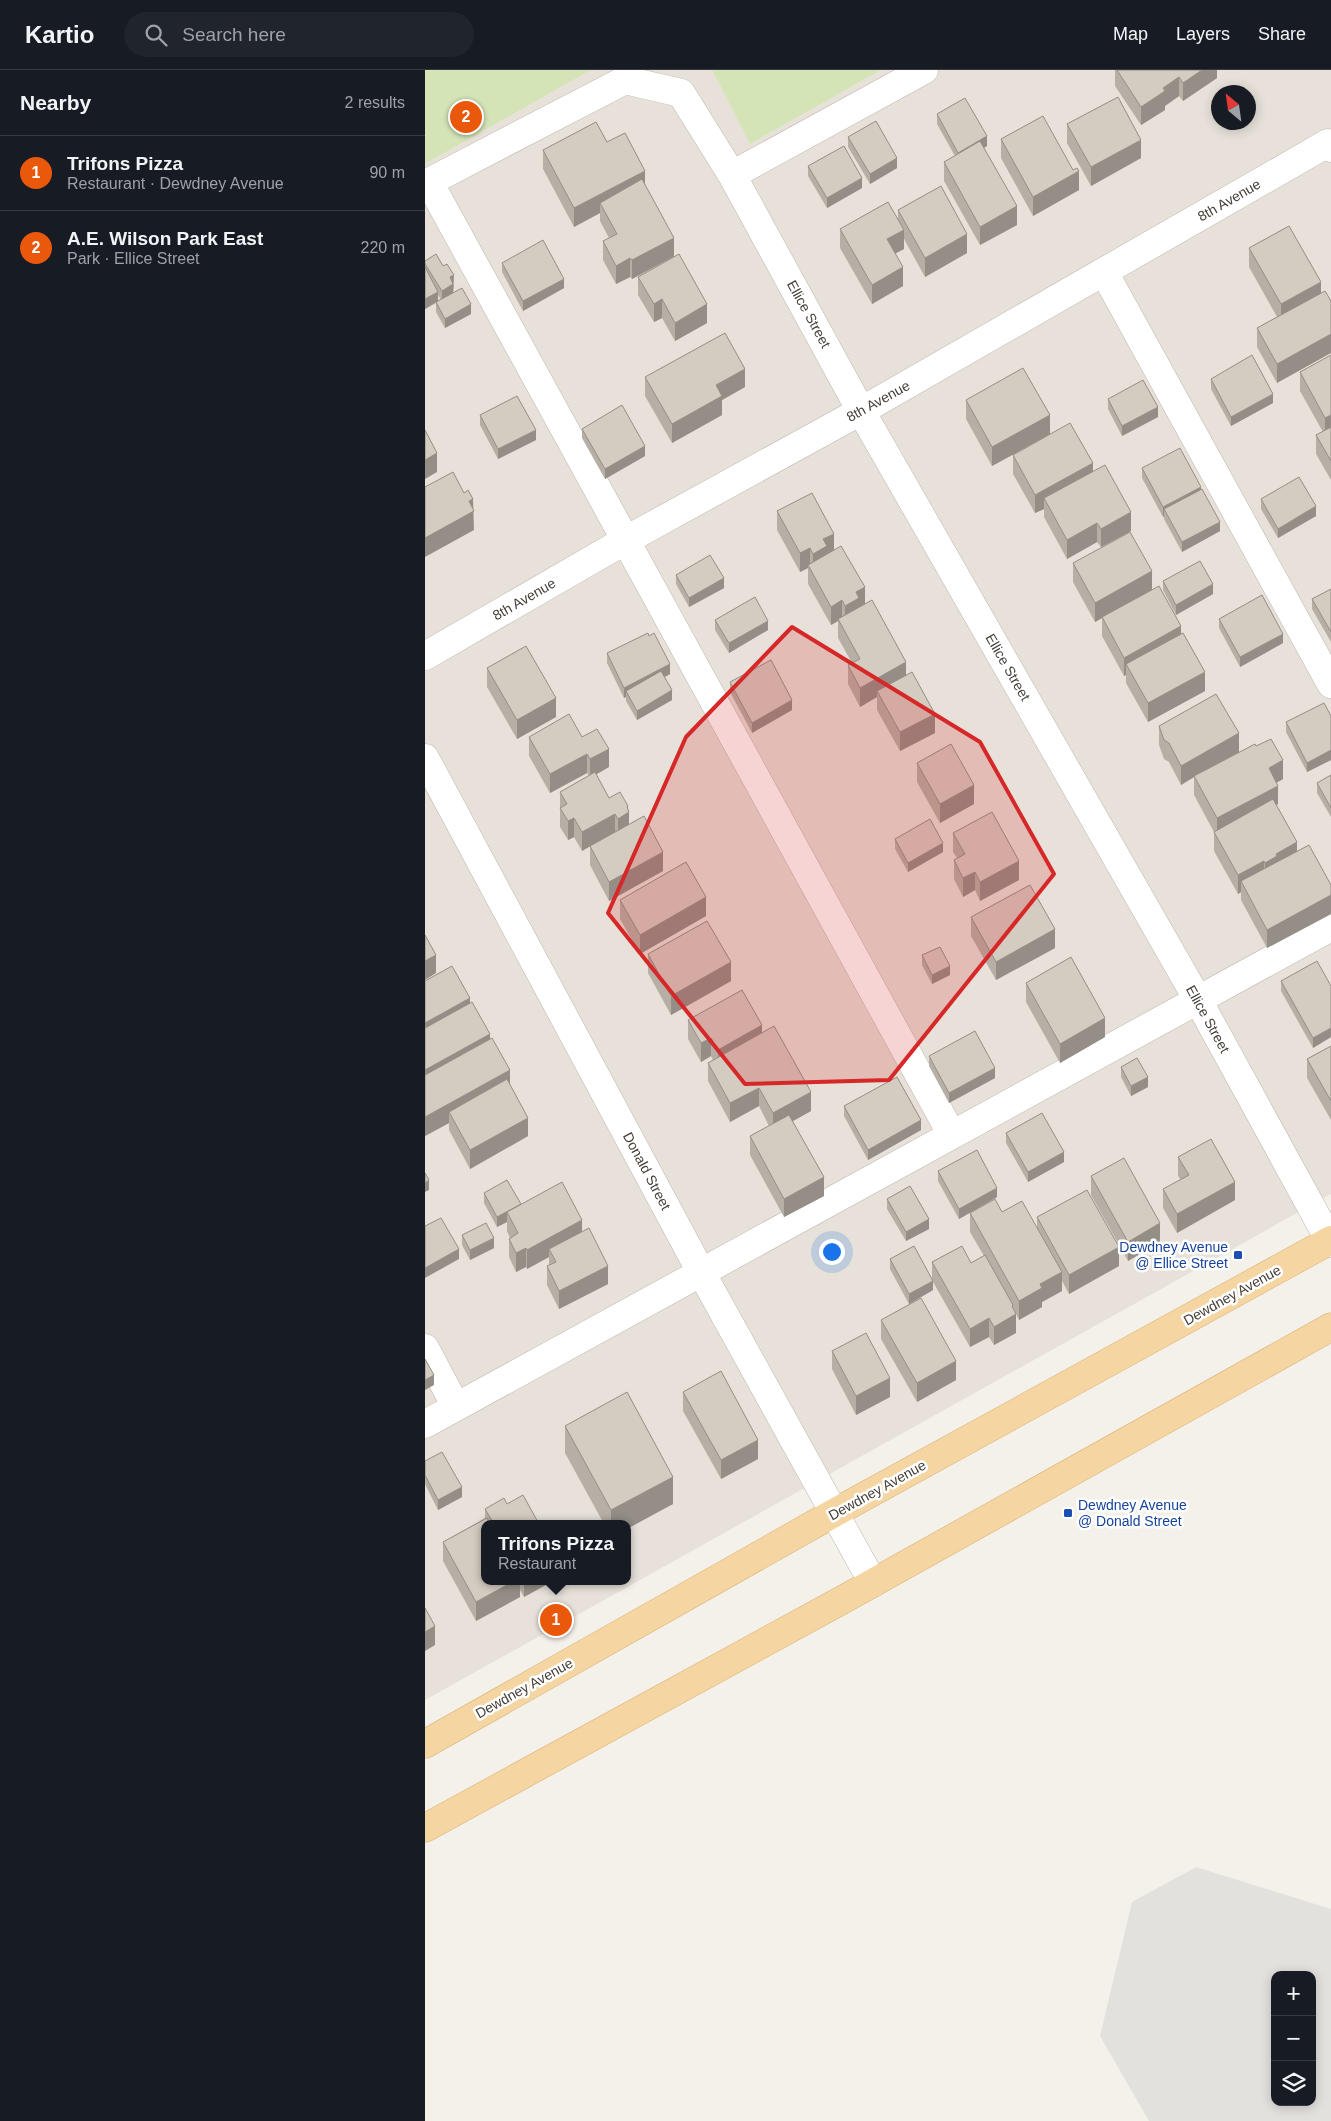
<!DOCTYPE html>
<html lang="en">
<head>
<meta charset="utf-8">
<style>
  :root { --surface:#171b24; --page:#20242c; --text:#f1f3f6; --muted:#9ea1a6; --line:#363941; --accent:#ea580c }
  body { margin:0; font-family:Helvetica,sans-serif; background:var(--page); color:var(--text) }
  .controls { position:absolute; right:15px; bottom:15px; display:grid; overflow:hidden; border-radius:10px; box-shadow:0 2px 12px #0003 }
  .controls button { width:45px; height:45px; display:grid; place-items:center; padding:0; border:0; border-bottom:1px solid var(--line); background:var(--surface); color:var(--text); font:25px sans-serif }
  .compass { position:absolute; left:786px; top:15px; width:45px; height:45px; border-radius:50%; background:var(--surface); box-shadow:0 2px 12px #0003; rotate:331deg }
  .you { position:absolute; left:406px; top:1181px; width:18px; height:18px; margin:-12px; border:4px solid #fff; border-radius:50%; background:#1a73e8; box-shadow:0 0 0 8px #1a73e833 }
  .badge { display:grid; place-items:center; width:32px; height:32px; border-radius:50%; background:var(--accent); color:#fff; font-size:16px; font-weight:700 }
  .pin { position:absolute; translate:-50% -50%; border:2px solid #fff; box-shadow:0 1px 5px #0006 }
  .popup { position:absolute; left:56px; top:1450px; width:150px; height:65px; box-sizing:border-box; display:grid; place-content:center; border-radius:10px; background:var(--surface); filter:drop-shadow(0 1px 4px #0005); font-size:16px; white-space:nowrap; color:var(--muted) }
  .popup b { font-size:19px; color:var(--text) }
  .popup::after { content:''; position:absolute; left:50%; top:100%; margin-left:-10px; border:10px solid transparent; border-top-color:var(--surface) }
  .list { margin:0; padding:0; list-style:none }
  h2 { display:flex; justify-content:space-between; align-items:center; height:65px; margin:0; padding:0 20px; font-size:21px }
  h2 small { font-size:16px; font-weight:400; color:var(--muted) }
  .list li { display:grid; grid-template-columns:32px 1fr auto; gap:15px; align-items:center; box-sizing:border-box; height:75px; padding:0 20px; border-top:1px solid var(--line) }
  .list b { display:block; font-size:19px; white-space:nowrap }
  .list p { margin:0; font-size:16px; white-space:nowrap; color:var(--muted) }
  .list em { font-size:16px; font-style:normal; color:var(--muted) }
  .icon { flex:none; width:28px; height:28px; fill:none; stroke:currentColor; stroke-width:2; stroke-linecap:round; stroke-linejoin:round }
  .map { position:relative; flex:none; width:906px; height:2051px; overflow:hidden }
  header { display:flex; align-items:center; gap:30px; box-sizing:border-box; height:70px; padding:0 25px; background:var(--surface); border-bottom:1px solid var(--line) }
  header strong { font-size:24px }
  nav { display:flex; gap:28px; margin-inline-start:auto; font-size:18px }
  .search { width:350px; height:45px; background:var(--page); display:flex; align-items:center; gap:12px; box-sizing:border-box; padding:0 18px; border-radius:28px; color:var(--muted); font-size:19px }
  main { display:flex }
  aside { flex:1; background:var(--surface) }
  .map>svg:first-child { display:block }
  .residential { fill:#e7e1d9; fill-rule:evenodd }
  .green { fill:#d4e4b7 }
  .parking { fill:#e3e1de; fill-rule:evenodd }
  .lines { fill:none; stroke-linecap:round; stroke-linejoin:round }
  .minor-casing { stroke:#beb7ae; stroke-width:29 }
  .major-casing { stroke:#d9b173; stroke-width:29 }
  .minor { stroke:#fff; stroke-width:28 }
  .major { stroke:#f5d6a2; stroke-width:28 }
  .wall { fill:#b6afa6; fill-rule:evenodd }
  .shaded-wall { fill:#948e87 }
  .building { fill:#d4cbc1; stroke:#948e87 }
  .marked { fill:#d62828; fill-opacity:0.2; stroke:#d62828; stroke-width:4; stroke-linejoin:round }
  .transit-dot { fill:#1a4fb4; stroke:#fff; stroke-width:2 }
  .labels { text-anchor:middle; stroke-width:5; stroke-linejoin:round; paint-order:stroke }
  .street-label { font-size:14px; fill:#474039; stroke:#fff }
  .transit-label { font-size:14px; fill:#164399; stroke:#fff; text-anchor:end }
</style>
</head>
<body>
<header>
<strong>Kartio</strong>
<div class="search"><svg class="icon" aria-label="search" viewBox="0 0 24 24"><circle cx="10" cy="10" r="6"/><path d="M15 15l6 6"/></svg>Search here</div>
<nav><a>Map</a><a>Layers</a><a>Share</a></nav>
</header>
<main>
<aside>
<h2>Nearby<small>2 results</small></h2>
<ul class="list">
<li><span class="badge">1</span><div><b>Trifons Pizza</b><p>Restaurant · Dewdney Avenue</p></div><em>90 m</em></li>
<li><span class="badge">2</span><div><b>A.E. Wilson Park East</b><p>Park · Ellice Street</p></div><em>220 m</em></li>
</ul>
</aside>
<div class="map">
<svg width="906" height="2051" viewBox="0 0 906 2051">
  <rect width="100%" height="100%" fill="#f4f0ea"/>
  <!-- residential -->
  <path class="residential" d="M166,0H287L325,74L456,0H906V1124L0,1630V94ZM794,22H824V52H794ZM60,1454H202V1511H60Z"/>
  <!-- green -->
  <path class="green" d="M0,0H166L0,94Z
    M287,0H456L325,74Z"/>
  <!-- parking -->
  <path class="parking" d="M771,1797L906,1839V2051H724L675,1966L707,1832ZM850,1905H887V2032H850Z"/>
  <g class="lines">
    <defs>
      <path id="minor" d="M307,105L499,0
        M4,112L527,1065
        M0,114L200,10L256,23L307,105L436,341L773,930L906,1173
        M679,202L906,614
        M0,586L201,470L436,341L903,73L906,78
        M0,688L276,1202L448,1513
        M0,1278L31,1337
        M0,1354L906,857"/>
      <path id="major" d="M0,1674L409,1443L906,1170
        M0,1758L419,1529L906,1257"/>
    </defs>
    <!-- minor casing -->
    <use href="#minor" class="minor-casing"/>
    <!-- major casing -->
    <use href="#major" class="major-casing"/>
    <!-- minor -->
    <use href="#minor" class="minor"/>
    <!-- major -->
    <use href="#major" class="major"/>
  </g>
  <!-- wall -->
  <path class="wall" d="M690,0H792V8L758,31L754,26L740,36V40L716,55L690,16Z
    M512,44L562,76L559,78L592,155L555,175L519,111V92L530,86L512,54Z
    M642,54L716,88L666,116L642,73Z
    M423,67L472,98L445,114L423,77Z
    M576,69L654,120L608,146L576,88Z
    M182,72L220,115L249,186L282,253L250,271L237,248L229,252L213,225V207L241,191L207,209L205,207L191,214L178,190V171L184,168L175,151V143L149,157L118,99V80Z
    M383,96L437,118L402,138L383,106Z
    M473,140L542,183L500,207L479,169V179L470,183L478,216L447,234L415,178V159L473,150Z
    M864,156L852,313L832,277V258L852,247L824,197V178Z
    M0,191L29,215L28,223L46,244L20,258L11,242V233L0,239ZM13,225L16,230L13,231Z
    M77,193L139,218L98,241L77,202Z
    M906,285V410L891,384V365L898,362L875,321V302Z
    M220,307L320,317L297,330V345L247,373L220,326Z
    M786,309L848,333L806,356L786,319Z
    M683,329L733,347L697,366L683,339Z
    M541,330L625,364L567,396L541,349Z
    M55,345L111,370L73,389L55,355Z
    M157,359L220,386L180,409L157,368Z
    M588,385L668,401L706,461L676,477L672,472L642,489L619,447V439L610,443L588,404Z
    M717,398L776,420L795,461L757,482L739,449V446L738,447L717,408Z
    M836,429L891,446L853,468L836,439Z
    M352,441L409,480L481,605L510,663L475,681L452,640V627L435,637L423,614V595L427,593L413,568V551L406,555L383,514V498L375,502L352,460Z
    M648,493L727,520L756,564L780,621L723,652L701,613V605L699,606L677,566V548L670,552L648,512Z
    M251,505L299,518L264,537L251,514Z
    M738,511L788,524L751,545L738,520Z
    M906,519V572L887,539V529Z
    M794,549L858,573L815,597L794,558Z
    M290,550L343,560L304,583L290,560Z
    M182,583L245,604L240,607L247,630L212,650L201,631V627L199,628L182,593Z
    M62,598L131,647L92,669L62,617Z
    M305,612L367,640L327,663L305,622Z
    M906,646V690L882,702L861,662V652Z
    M734,656L814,682L831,676L858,709L851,713L853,734L851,735L872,781L906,815V844L842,878L816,830V822L813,824L789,781V762L769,725V707L756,715L744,692L739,689L734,675Z
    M104,667H157L184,697L171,704L184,728L203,740L204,754L238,801L184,831L165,795V776L157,781L149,767L143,770L135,757V722L164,706L162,703L125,723L104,686Z
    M492,693L549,734L515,753L492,712Z
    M906,705V747L892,723V713Z
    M528,763L594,810L555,831L550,820L538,827L529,809V790L532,788L528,782Z
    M470,769L518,782L483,802L470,779Z
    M195,830L281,846L215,884L195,849Z
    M546,847L630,878L571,910L546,866Z
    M223,884L306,911L246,945L223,903Z
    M497,885L525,905L507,914L497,895Z
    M0,911L45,933L65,969L85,1015L103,1066L45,1099L24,1060V1053L0,1066Z
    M856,911L906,916V967L888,978L856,921Z
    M601,913L680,967L635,993L601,932Z
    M263,950L337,963L386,1041L368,1051L399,1126L359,1147L325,1085V1066L344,1056L334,1036L305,1052L283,1011V993L288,990L286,986L276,992L263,969Z
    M906,976V1050L882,1008V989Z
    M504,986L570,1008L524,1033L504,996Z
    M696,997L723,1017L706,1026L696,1007Z
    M419,1036L496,1060L443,1090L419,1046Z
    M581,1063L639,1092L603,1112L581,1073Z
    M753,1087L810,1130L752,1163L738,1138V1119L756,1110L753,1106Z
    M513,1101L572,1127L534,1149L513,1111Z
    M666,1106L735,1172L703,1191L666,1125Z
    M59,1123L96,1135L157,1161L183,1214L134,1239L122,1215V1196H124V1187L102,1199L101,1197L91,1202L84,1187V1169L85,1168L82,1161V1152L72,1157L59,1133Z
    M462,1129L504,1159L481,1171L462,1139Z
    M577,1142L612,1158V1147L694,1196L644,1224L637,1211V1221L617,1232V1237L594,1250L590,1242L591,1263L569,1275L564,1267L545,1277L508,1212V1220L484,1234L465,1199V1189L507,1209V1192L546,1193L559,1186L545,1162V1143Z
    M37,1165L69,1178L45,1190L37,1175Z
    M456,1250L531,1310L492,1332L456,1269Z
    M407,1281L465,1327L431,1345L407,1299Z
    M258,1322L333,1389L296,1409L258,1341Z
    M140,1356L248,1434L202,1454H179L140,1383Z
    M0,1391L37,1427L13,1440L0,1414Z
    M82,1434L114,1454H60V1511H128L99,1527L95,1520V1527L51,1551L18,1491V1472L60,1448V1439Z"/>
  <!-- shaded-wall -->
  <path class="shaded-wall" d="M777,0H792V8L758,31V13Z
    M754,7V26L740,36V40L716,55V37L738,18Z
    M562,66V76L533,92V83Z
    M716,70V88L666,116V97Z
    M472,88V98L445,114V104Z
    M220,101V119L175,133V143L149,157V138Z
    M654,101V120L608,146V127Z
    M437,108V118L402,138V128Z
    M592,136V155L555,175V157Z
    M479,160V179L462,188V169Z
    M542,164V183L500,207V188Z
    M249,168V186L207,209V190Z
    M205,188V207L191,214V196Z
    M478,197V216L447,234V215Z
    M29,205L28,224L17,231V221L25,207Z
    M139,209V218L98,241V231Z
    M896,212V231L856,253V234Z
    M13,222V231L0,239V229Z
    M237,229V248L229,252V234Z
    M46,234V244L20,258V249Z
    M282,234V253L250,271V253Z
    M906,264V283L852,313V294Z
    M320,299V317L297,330V345L247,373V354L291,315Z
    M848,324V333L806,356V347Z
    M733,337V347L697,366V356Z
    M625,345V364L567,396V377Z
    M906,345V363L900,367V348Z
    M111,360V370L73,389V379Z
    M220,376V386L180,409V399Z
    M12,383V402L0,409V390Z
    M668,393V411L619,428V439L610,443V425Z
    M776,417V427L739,439V446L738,447V437Z
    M48,429L49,460L0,487V468L44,431Z
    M891,436V446L853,468V459Z
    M706,442V461L676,477V459Z
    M795,452V461L757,482V472Z
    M672,453V472L642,489V470Z
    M409,464V483L388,503V484L398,469Z
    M385,478V496L383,495V498L375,502V483Z
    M727,501V520L670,552V533Z
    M299,508V518L264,537V528Z
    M788,514V524L751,545V535Z
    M440,517V536L420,555V536L431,522Z
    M417,530V549H413V551L406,555V537Z
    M343,551V560L304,583V573Z
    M756,556V575L701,594V605L699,606V588Z
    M858,564V573L815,597V587Z
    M481,592V611L452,621V627L435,637V618Z
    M245,594V604L204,626L201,621V627L199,628V618Z
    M780,602V621L723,652V633Z
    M247,620V630L212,650V641Z
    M131,628V647L92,669V650Z
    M367,630V640L327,663V653Z
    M510,644V663L475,681V662Z
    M814,663V682L769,706V707L756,715V696Z
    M184,679V697L165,708V689Z
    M906,680V690L882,702V693Z
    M162,684V703L125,723V704Z
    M858,690V709L844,717V698Z
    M549,715V734L515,753V734Z
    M853,716V734L792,767V748Z
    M203,736V742H204V761L193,768V749L202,737Z
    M190,744V762L157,781V762Z
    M149,748V767L143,770V751Z
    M872,772V791L840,811V793L851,784Z
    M518,773V782L483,802V793Z
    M238,782V801L184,831V812Z
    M594,791V810L555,831V812Z
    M839,791V809L816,811V822L813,824V805Z
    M550,802V820L538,827V808Z
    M906,825V844L842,878V860Z
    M281,827V846L215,884V865Z
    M630,859V878L571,910V892Z
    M11,885V903L0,910V891Z
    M306,892V911L246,945V926Z
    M525,896V905L507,914V905Z
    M45,928V947L0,972V953Z
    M680,948V967L635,993V974Z
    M337,955V974L293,998V980Z
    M906,958V967L888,978V968Z
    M65,964V983L0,1018V1000Z
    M286,968V986L276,992V973Z
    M570,998V1008L524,1033V1023Z
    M85,1000V1019L24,1042V1053L0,1066V1047Z
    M723,1007V1017L706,1026V1016Z
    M334,1018V1036L305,1052V1033Z
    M386,1022V1041L348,1062V1043Z
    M103,1048V1066L45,1099V1080Z
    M496,1050V1060L443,1090V1080Z
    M639,1082V1092L603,1112V1102Z
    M399,1107V1126L359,1147V1129Z
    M4,1110V1120L0,1122V1113Z
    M810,1112V1130L752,1163V1144Z
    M572,1118V1127L534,1149V1139Z
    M96,1134L82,1142V1152L72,1157V1147Z
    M504,1149V1159L481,1171V1162Z
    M157,1150V1168L124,1179V1187L102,1199V1180Z
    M735,1153V1172L703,1191V1172Z
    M69,1168V1178L45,1190V1180Z
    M694,1177V1196L644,1224V1205Z
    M101,1178V1197L91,1202V1183Z
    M34,1179V1189L0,1208V1198Z
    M183,1196V1214L134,1239V1221Z
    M637,1202V1221L617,1232V1237L594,1250V1231L615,1214Z
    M508,1211V1220L484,1234V1224Z
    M588,1235V1246L591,1244V1263L569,1275V1257Z
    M564,1248V1267L545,1277V1259Z
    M531,1291V1310L492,1332V1313Z
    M9,1305V1315L0,1320V1310Z
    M465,1308V1327L431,1345V1326Z
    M333,1370V1389L296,1409V1390Z
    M248,1407V1434L202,1459V1454H186V1440Z
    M37,1417V1427L13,1440V1430Z
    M89,1511H95V1527L51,1551V1532Z
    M99,1511H128L99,1527Z
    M10,1556V1575L0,1581V1562Z"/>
  <!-- building -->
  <path class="building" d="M692,0H777L758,13L754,7L738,18L740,21L716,37Z
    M693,27L716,70L666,97L642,54Z
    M540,28L562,66L533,83L512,44Z
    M618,46L648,100L652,98L654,101L608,127L576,69Z
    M451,51L472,88L445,104L423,67Z
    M171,52L182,72L200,63L220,101L149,138L118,80Z
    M555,71L592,136L555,157L519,92Z
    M419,76L437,108L402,128L383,96Z
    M217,109L249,168L207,190L205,188L191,196L178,171L192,164L175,133Z
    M516,116L542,164L500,188L473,140Z
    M463,132L479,160L462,169L478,197L447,215L415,159Z
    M864,156L896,212L856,234L824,178Z
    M118,170L139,209L98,231L77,193Z
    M11,184L18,196L22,194L29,205L25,207L28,214L17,221L0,194V191Z
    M254,184L282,234L250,253L237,229L229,234L213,207Z
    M0,197L13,222L0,229Z
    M37,218L46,234L20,249L11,232Z
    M900,221L906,231V264L852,294L832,258Z
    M300,263L320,299L291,315L297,326L247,354L220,307Z
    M827,285L848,324L806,347L786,309Z
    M906,285V345L900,348L875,302Z
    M598,298L625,345L567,377L541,330Z
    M718,310L733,337L697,356L683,329Z
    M92,326L111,360L73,379L55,345Z
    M197,335L220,376L180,399L157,359Z
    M645,353L668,393L610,425L588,385Z
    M906,357V391L891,365Z
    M0,360L12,383L0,390Z
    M755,378L776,417L738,437L717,398Z
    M680,395L706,442L676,459L672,453L642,470L619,428Z
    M28,402L39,423L43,420L48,429L44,431L49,441L0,468V417Z
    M874,407L891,436L853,459L836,429Z
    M777,419L795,452L757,472L739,439Z
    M387,423L409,464L398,469L402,476L388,484L385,478L375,483L352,441Z
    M705,462L727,501L670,533L648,493Z
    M416,476L440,517L431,522L434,528L420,536L417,530L406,537L383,495Z
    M285,485L299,508L264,528L251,505Z
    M775,491L788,514L751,535L738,511Z
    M734,516L756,556L699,588L677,547Z
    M906,519V562L887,529Z
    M837,525L858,564L815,587L794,549Z
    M330,527L343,551L304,573L290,550Z
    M447,530L481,592L435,618L423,595L435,589L413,549Z
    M223,563L224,566L229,563L245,594L199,618L182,583Z
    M758,563L780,602L723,633L701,594Z
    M101,576L131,628L92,650L62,598Z
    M346,590L367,630L327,653L305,612Z
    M236,601L247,620L212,641L201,621Z
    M487,602L510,644L475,662L452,621Z
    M791,624L814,663L756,696L744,673L739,670L734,656Z
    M899,633L906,646V680L882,693L861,652Z
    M144,644L157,667L172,659L184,679L165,689L162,684L125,704L104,667Z
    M846,669L858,690L844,698L853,716L792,748L769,706L830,674L831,676Z
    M526,674L549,715L515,734L492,693Z
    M170,702L184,728L195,722L203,736L202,737L204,742L193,749L190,744L157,762L149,748L143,751L135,738L142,734L135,722Z
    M906,705V738L892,713Z
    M848,729L872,772L851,784L852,786L840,793L839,791L813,805L789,762Z
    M567,742L594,791L555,812L550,802L538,808L529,790L540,784L528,763Z
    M219,746L238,782L184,812L165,776Z
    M505,749L518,773L483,793L470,769Z
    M884,775L906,815V825L842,860L816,811Z
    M261,792L281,827L215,865L195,830Z
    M605,815L630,859L571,892L546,847Z
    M282,851L306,892L246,926L223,884Z
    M0,865L11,885L0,891Z
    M515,877L525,896L507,905L497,885Z
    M646,887L680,948L635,974L601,913Z
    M892,891L906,916V958L888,968L856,911Z
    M27,896L45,928L0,953V911Z
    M317,920L337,955L293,980L286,968L276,973L263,950Z
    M47,932L65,964L0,1000V958Z
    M349,956L386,1022L348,1043L334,1018L305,1033L283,993Z
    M550,961L570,998L524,1023L504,986Z
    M67,968L85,1000L0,1047V1005Z
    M906,976V1031L882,989Z
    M712,988L723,1007L706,1016L696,997Z
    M472,1007L496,1050L443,1080L419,1036Z
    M82,1009L103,1048L45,1080L24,1042Z
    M617,1043L639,1082L603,1102L581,1063Z
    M364,1045L399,1107L359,1129L325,1066Z
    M786,1069L810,1112L752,1144L738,1119L764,1105L753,1087Z
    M552,1080L572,1118L534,1139L513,1101Z
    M699,1088L735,1153L703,1172L666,1106Z
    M0,1103L4,1110L0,1113Z
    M82,1110L96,1134L72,1147L59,1123Z
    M137,1112L157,1150L102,1180L101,1178L91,1183L84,1169L93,1163L82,1142Z
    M485,1116L504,1149L481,1162L462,1129Z
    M662,1120L694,1177L644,1205L612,1147Z
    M570,1129L577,1142L597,1131L637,1202L615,1214L617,1218L594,1231L545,1143Z
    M16,1148L34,1179L0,1198V1156Z
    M61,1153L69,1168L45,1180L37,1165Z
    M164,1158L183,1196L134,1221L122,1196L131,1192L124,1179Z
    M489,1176L508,1211L484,1224L465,1189Z
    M537,1176L546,1193L560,1185L588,1235L587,1236L591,1244L569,1257L564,1248L545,1259L507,1192Z
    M496,1228L531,1291L492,1313L456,1250Z
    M441,1263L465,1308L431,1326L407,1281Z
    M0,1289L9,1305L0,1310Z
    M296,1301L333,1370L296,1390L258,1322Z
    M202,1322L248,1407L186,1440L140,1356Z
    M17,1382L37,1417L13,1430L0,1405V1391Z
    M98,1425L114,1454H69L60,1439L79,1428L82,1434Z
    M62,1448L65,1454H60V1511H89L51,1532L18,1472Z
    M0,1538L10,1556L0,1562Z"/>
  <!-- marked area -->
  <path class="marked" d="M367,557L555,672L629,804L464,1010L320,1014L183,843L261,667Z"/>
  <!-- markers -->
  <g class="transit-dot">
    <rect x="808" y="1180" width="10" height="10" rx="2.5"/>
    <rect x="638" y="1438" width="10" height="10" rx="2.5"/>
  </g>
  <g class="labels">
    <!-- street labels -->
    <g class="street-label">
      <text transform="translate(804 130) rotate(-30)" y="5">8th Avenue</text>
      <text transform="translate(384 244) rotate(61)" y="5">Ellice Street</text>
      <text transform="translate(453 331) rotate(-29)" y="5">8th Avenue</text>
      <text transform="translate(99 529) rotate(-30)" y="5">8th Avenue</text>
      <text transform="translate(583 597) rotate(60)" y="5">Ellice Street</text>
      <text transform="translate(783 949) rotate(61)" y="5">Ellice Street</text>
      <text transform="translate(222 1101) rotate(62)" y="5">Donald Street</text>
      <text transform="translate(807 1225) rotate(-29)" y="5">Dewdney Avenue</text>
      <text transform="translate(452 1420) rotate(-29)" y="5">Dewdney Avenue</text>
      <text transform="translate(99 1618) rotate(-29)" y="5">Dewdney Avenue</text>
    </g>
    <!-- transit labels -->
    <g class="transit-label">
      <text x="803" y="1182">Dewdney Avenue<tspan x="803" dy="16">@ Ellice Street</tspan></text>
      <text x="653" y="1440" text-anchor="start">Dewdney Avenue<tspan x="653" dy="16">@ Donald Street</tspan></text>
    </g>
  </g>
</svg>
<div class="controls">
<button>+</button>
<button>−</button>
<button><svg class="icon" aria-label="layers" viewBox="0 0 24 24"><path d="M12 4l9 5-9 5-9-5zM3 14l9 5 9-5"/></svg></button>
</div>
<svg class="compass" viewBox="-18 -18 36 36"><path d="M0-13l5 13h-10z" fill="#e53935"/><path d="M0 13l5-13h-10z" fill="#9ea1a6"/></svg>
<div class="you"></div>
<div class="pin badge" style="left:131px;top:1550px">1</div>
<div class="popup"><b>Trifons Pizza</b>Restaurant</div>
<div class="pin badge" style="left:41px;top:47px">2</div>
</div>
</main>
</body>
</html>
